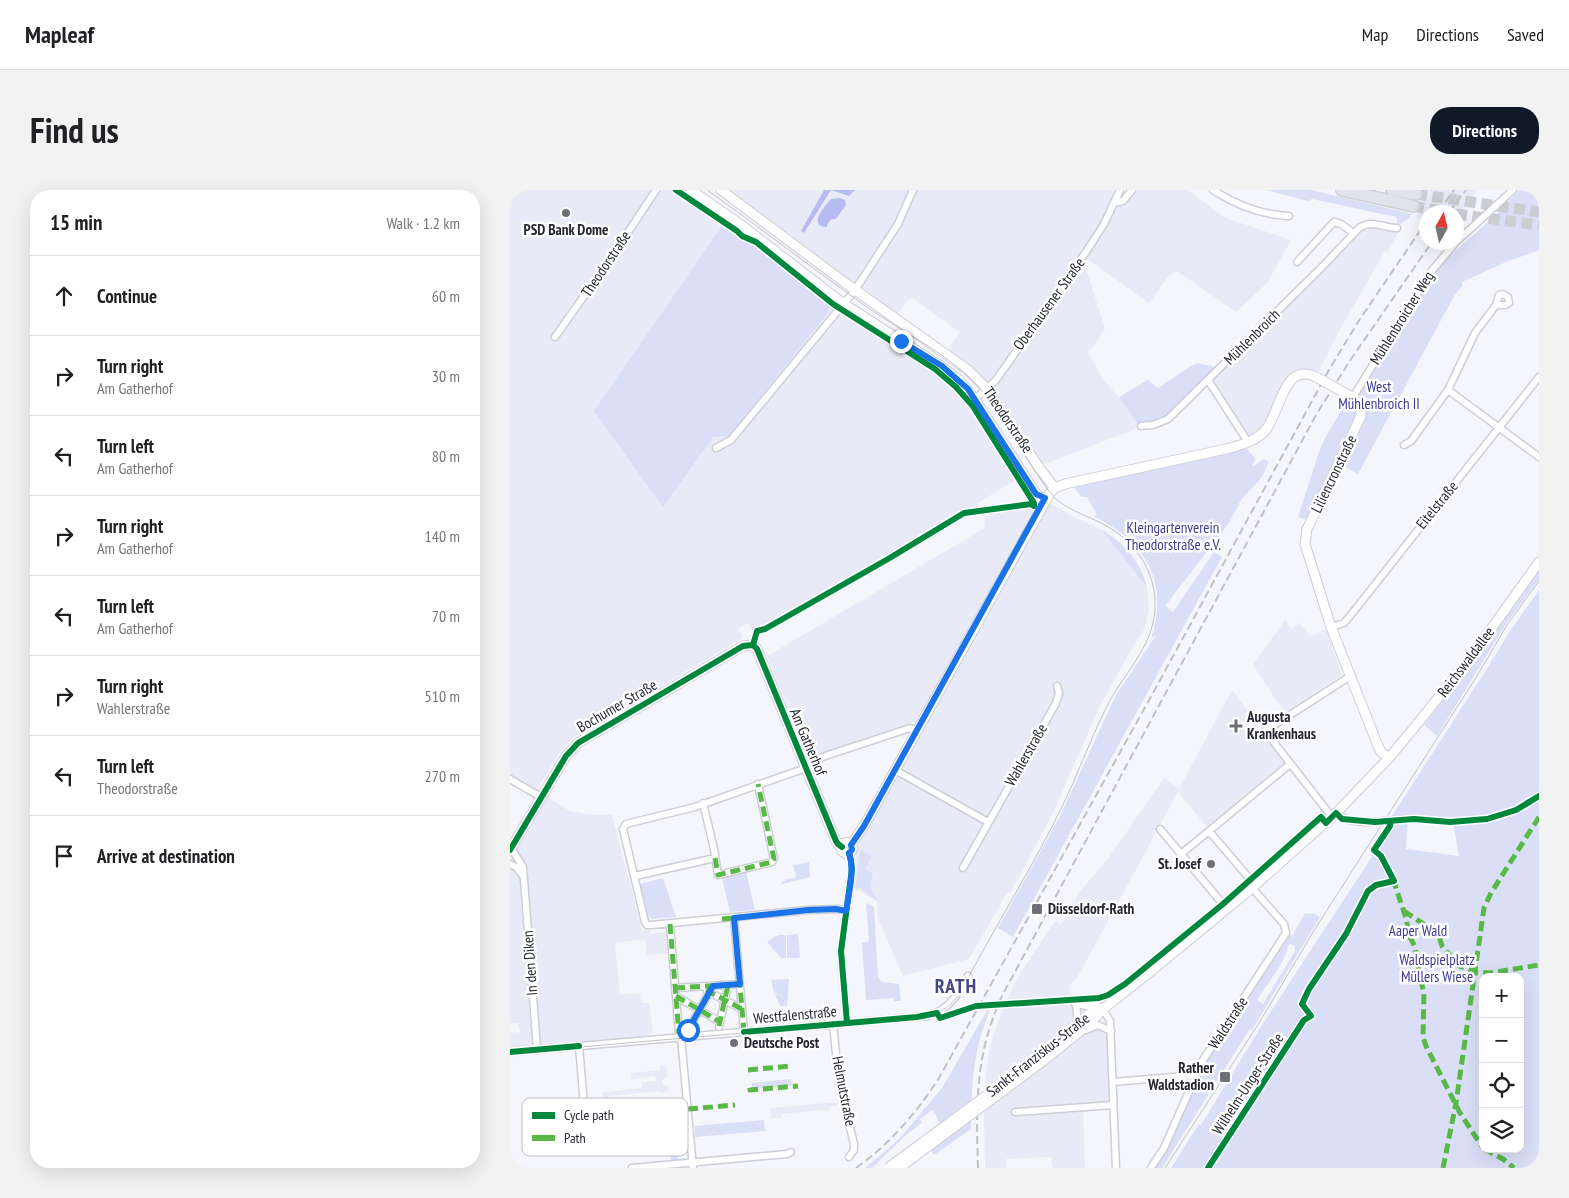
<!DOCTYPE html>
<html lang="en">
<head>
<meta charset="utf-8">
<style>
  :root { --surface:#fff; --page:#f2f2f2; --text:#202124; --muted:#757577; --line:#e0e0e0; --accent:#111827 }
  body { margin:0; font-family:"PT Sans Narrow",sans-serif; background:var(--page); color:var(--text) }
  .controls { position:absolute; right:15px; bottom:15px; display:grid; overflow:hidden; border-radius:10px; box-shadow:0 5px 20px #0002 }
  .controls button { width:45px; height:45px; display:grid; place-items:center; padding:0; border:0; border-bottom:1px solid var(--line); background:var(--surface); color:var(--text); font:25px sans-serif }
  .compass { position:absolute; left:909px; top:15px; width:45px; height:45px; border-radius:50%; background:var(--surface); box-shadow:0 5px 20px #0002; rotate:8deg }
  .stop { position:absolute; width:15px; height:15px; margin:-11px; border:4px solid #1a73e8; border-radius:50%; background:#fff }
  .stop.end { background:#1a73e8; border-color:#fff; box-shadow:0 1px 5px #0008 }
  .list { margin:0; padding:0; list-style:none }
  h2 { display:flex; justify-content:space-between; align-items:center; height:65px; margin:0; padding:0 20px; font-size:21px }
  h2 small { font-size:16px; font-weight:400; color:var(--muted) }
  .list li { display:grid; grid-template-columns:32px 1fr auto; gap:15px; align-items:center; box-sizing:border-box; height:80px; padding:0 20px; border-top:1px solid var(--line) }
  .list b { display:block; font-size:19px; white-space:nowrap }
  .list p { margin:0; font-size:16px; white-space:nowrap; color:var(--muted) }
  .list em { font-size:16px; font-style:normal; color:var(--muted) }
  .icon { flex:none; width:28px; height:28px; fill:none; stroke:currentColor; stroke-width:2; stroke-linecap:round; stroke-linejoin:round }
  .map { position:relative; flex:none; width:1029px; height:978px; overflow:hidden; border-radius:20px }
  header { display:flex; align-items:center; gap:30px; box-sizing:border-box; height:70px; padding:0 25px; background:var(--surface); border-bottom:1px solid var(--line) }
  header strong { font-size:24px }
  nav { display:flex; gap:28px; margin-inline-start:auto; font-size:18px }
  .intro { display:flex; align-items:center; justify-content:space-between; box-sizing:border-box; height:120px; padding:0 30px }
  h1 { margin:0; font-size:35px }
  .button { padding:12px 22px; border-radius:20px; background:var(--accent); color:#fff; font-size:18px; font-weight:700 }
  main { display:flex; gap:30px; padding:0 30px }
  aside { flex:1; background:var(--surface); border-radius:20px; box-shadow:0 5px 20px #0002 }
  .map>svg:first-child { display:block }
  .built { fill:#e8eaf7 }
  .green { fill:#dbdef7; fill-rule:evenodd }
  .water { fill:#b6bcf2 }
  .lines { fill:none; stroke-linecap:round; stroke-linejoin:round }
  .highway-tunnel { stroke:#cccdd3; stroke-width:11; stroke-dasharray:11 5.5; stroke-linecap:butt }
  .street-casing { stroke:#cdced6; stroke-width:9 }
  .secondary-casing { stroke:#cdced6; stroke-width:11 }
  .highway-casing { stroke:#d0d1d5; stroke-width:14 }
  .street { stroke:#fefeff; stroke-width:6 }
  .secondary { stroke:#fefeff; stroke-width:9 }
  .highway { stroke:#e1e2ec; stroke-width:11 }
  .tram { stroke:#c1c1c3; stroke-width:1 }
  .rail { stroke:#c1c1c3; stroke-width:2; stroke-dasharray:8 4; stroke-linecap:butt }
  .secondary-bridge-casing { stroke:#cdced6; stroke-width:11; stroke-linecap:butt }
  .secondary-bridge { stroke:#fefeff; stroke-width:9 }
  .quiet { stroke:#58b947; stroke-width:5; stroke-dasharray:10 5; stroke-linecap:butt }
  .cycleway-casing { stroke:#fff; stroke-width:9 }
  .cycleway { stroke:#00873e; stroke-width:6 }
  .route { stroke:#1a73e8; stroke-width:6 }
  .poi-dot { fill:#6e6f78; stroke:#fff; stroke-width:2 }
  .labels { text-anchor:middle; stroke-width:5; stroke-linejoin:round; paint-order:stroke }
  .poi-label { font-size:15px; font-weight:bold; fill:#262731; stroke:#fff; text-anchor:start }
  .street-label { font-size:15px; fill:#262731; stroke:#fff }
  .park-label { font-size:15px; fill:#3c3b91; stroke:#fff }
  .district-label { font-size:20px; font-weight:bold; letter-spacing:1px; fill:#434784; stroke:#fff }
  .key { fill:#fff; stroke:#bebec1; stroke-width:1 }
  .key-label { font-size:14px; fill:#262731 }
</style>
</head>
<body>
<header>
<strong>Mapleaf</strong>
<nav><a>Map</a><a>Directions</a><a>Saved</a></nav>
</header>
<div class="intro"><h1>Find us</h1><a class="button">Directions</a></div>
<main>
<aside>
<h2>15 min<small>Walk · 1.2 km</small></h2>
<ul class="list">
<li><svg class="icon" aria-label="ahead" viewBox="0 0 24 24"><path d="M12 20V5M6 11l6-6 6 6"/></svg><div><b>Continue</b></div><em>60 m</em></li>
<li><svg class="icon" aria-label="right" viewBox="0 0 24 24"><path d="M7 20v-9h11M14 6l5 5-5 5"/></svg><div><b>Turn right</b><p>Am Gatherhof</p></div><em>30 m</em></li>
<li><svg class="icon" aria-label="left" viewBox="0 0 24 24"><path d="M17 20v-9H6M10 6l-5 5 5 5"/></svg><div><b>Turn left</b><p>Am Gatherhof</p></div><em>80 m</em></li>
<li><svg class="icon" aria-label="right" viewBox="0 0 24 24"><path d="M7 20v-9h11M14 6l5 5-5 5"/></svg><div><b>Turn right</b><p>Am Gatherhof</p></div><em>140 m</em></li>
<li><svg class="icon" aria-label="left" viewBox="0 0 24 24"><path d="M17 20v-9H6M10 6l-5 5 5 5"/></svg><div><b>Turn left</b><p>Am Gatherhof</p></div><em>70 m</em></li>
<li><svg class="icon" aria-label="right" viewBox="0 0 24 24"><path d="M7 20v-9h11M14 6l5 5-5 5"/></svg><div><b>Turn right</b><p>Wahlerstraße</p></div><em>510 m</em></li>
<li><svg class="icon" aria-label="left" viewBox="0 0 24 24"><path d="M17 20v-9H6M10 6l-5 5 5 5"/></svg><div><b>Turn left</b><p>Theodorstraße</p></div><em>270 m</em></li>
<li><svg class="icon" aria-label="arrive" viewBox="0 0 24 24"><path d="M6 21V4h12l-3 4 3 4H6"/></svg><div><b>Arrive at destination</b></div></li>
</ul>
</aside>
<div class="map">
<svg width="1029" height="978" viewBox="0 0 1029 978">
  <rect width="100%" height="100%" fill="#f5f6fc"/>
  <!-- built -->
  <path class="built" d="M0,0H177L433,182L461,211L482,245L481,248L507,289L450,324L254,438L243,441L238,433L228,439L232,446L231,449L61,549L50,562L27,599L0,584Z
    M215,0H604L602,13L607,15L623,0H678L713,27L781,50L758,92L726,122L667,81L660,84L639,113L576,68L569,75L576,78L595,139L578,163L594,190L621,222L628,235L623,240L535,274L529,272L474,189L437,161L450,142L402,108L396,112L387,125Z
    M912,0H968L947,28L946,22H916V34L906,27L912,10Z
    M856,35L886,40L890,39L877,63L875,61L828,143L807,185L789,182L756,234L744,247L736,246L701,191Z
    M535,313L543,315L562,326L591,339L637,398L639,419L636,436L621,460L589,518L544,621L501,702L497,703L459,769L393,786L368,728L367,711L345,698L341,697L345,657L416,528L298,568L257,466L475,338L474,322Z
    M775,430L781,439L790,433L800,447L816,439L832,485L775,523L743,475Z
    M722,500L775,572L697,637L668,602L567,788L559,795L565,829L563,835L474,903L479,861L485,840L497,809L508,787L545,731L551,735L570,701L597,670L654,588L669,599Z
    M37,607L60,621L83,625H102L132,740L140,739L141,744L157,742L159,763L137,765L135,749L105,753L110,805L130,803L131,813H139L143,842L129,848L0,860V843L10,842L8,833H0V669L14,648Z
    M590,836L598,841L601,909L597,914L573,919L575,978H543L541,967L496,969V978H475L474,921L581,837Z
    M150,875H156L157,888L152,890L153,896H159L157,902L151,903L150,901L98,906V911L93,912L92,902L132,898V892L146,891L145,886L121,889V883L150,880Z
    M328,912V915L319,917L318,921L312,920L271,924V928L261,929L260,918Z"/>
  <!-- green -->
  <path class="green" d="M756,0H801L902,24L897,30L888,35L886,27L802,9L798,11Z
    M1009,0H1025L1029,2V60L996,72L952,92V96L944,106L848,284L831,275L854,216L850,206L851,201L918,91L929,77L944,62L989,22Z
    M214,33L235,48L242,51L320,114L317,124L219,246L203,247L153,317L84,221Z
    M688,173L709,178L662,223L653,229L628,235L609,207L638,190L648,198L681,176Z
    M839,207L843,211L848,223L799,330L788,327L808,265L814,250Z
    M736,258L745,268L742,277L754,269L759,272L752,287L731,310L719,333L655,416L663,422L704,362L712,367L503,747L488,738L550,626L606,505L647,444L641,449C660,391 635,351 583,326L587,325L577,307H572L565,299V296Z
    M591,339C614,353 631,371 637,398Z
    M1029,378V389L996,434L927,546L914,535L956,481Z
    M1029,400V978H661L689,934L691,935L752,835L876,645L882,629H880L971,488L1002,438ZM916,629L943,633L949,666L896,659L898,630ZM973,787H1010V959H973Z
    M350,660L362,666L355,679L363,684L360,696L367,711L349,697L345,702Z
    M299,672L300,687L272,694V692L275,691V689L285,688L286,686L283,675Z
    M236,682L245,720L220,722L212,688Z
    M153,688L166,727L143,729L138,727L130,694Z
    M356,713L364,717L368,788L372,792L389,794L391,811H384V808L356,810L352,753L359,751Z
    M795,723L798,724L803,723L810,727L742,840L740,839L652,978H642L689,881L775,747L783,745ZM779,754L785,756V761L753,814L747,810C758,792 774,775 779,754Z
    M288,744L290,768H277V745Z
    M269,745H276V768L272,769L257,752L264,747Z
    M279,789L277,816H270L265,804L270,805L264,802L261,790Z
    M478,819L480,820C462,863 462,894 461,939L424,965L421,960C427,944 435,935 422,920L410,929L412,933L397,944L362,978H355L389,949L432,898Z
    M281,889L282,896L242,899V893Z
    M254,930L255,941L185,947V936Z
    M166,949L168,969L175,968V971L161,972L160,965H155L152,950Z"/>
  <!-- water -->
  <path class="water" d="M314,0H345L339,6L321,0L294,43L291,41Z
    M330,8L335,10L336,15L326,29H321L316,37C297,35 316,15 321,9Z"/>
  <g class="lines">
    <!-- highway-tunnel -->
    <path class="highway-tunnel" d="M906,4L1029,22
      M903,16L939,22
      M946,24L1029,35"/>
    <defs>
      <path id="street" d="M703,0C726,15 752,25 779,26
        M604,13L613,11L622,0
        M946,52L1003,0
        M787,72L824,32L831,34L843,43
        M45,147L101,68L146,0
        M698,190L738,252
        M938,200L1029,267
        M843,207L919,84L946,52
        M465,209L486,190L576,62L594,34L610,0
        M631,236L643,235L658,229L812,77L849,38C862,29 873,38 887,38
        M894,255L901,251L938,200L965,143L986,115H995L999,113L998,107L993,104L989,105L986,115
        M206,258L221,250L345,100L388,34L403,0
        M821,437L834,433L840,426L1029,187
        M294,573L400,538L407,541
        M296,578L185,617L116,634L113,639L135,732L137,735H141L298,720L327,719L337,721
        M385,580L478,632
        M0,589L31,607
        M193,613L204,659L208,685L262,672L264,669L248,594
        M826,623C839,637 879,631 897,629
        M822,627L755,541L839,487
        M650,639L671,664
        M699,641L780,574
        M1,658L13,677L27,859
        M0,674L6,677L13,686
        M453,678L546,513L549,503L547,496
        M125,686L205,668
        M717,719L671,664L699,641L745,695
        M224,728L234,842
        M160,734L169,844
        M165,798L230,794
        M197,801L232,819
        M166,806L210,832
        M564,809C567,817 568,827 566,835
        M566,814C582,805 593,818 600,831L606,978
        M566,814L591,819
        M337,833L331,761L342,679L341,671L339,663
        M323,834L329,893L344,954V960L339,967
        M209,837L218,795
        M178,840L203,796
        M576,840L588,835L601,841
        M171,847L183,978
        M69,856L76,939
        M0,862L418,826C439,820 448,804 458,786
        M603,892L676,886L686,887
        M505,922L603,915
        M122,978L277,964L281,962
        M641,978L654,958L693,870L776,743L774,734L742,698
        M698,978L794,830L801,826"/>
      <path id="secondary" d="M181,0L234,37L334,114L432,177L448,189L464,208L525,302L529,307L535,308
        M211,0L334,92L458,180L477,199L530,279L545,298
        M835,203C845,208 851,214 851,226L801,331L797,339L795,354L821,437L868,556L871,562L879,568
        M331.5 658a5.5 5.5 0 1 1 11 0a5.5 5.5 0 1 1-11 0Z
        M341,655L354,636L540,303L545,298L555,294L716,259C730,255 744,252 755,241C771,222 773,169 808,188
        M0,660L56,566L68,553L233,456L241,455L247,459L326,651L328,654L332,657
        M530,866L578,825L592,819
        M533,871L579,834L593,819L635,786L742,698L826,623L879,568L903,539L961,467L1029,372"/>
      <path id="highway" d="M832,0L903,16
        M882,0L906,4"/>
    </defs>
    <!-- street casing -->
    <use href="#street" class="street-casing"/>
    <!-- secondary casing -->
    <use href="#secondary" class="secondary-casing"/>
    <!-- highway casing -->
    <use href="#highway" class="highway-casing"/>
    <!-- street -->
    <use href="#street" class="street"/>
    <!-- secondary -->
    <use href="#secondary" class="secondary"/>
    <!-- highway -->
    <use href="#highway" class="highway"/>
    <!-- tram -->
    <path class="tram" d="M0,863L409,828C427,826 440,818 450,803C482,742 519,683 550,621C567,587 579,552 596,518C612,485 643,458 645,419C647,379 622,347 587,331C572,324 557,319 545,308C536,299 530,288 523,278C504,248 484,210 458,186C428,159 390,140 357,117C303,79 251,38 197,0
      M655,978L749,833L803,742L967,486L997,435L1029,391"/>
    <!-- rail -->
    <path class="rail" d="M928,22L944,0
      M939,22L956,0
      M346,978C380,954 407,922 429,888L643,503L820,178L850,129L916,32
      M468,978C466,914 465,863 493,804L806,225L841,169L922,52"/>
    <defs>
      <path id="secondary-bridge" d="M808,188L835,203
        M378,978L530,866
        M389,978L533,871"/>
    </defs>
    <!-- secondary-bridge casing -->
    <use href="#secondary-bridge" class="secondary-bridge-casing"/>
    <!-- secondary-bridge -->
    <use href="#secondary-bridge" class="secondary-bridge"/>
    <!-- quiet -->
    <path class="quiet" d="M205,668L208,685L262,672L264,669L248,594
      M883,689L896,728L899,745L905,757L910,789L914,802L913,847L916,856L950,923L973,958
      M894,721L918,737L929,746L932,756L949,776L966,782L980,783L1029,775
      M224,728L234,842
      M212,729L251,725
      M160,734L169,844
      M165,798L230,794
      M196,800L232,819
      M166,806L210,832
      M209,836L218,795
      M178,840L203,796
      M238,880L281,876
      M240,898V900L288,896
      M178,919L225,915
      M974,959L993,969L1004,978
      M933,978L946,913L974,718L981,703L1029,627"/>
    <defs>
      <path id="cycleway" d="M166,0L227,41L232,46L246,52L323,114L425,179L446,197L462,215L524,313V316L521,314L454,323L378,369L255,439L247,441L243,455
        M243,455L247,459L326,651L328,654L332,657
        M0,660L56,566L68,553L233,456L243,455
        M337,833L331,761L342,679L341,671L339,663
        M234,842L407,827L427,823L430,828L466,816L589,808L598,805L615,794L713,714L811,627L816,633L826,623L832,629L865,632L904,629L940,632L977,629L1006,620L1029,606
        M0,862L69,856
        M698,978L794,830L801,826L792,814L799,799L836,744L858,701L866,695L884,691L871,666L864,660L880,636L881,631"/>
    </defs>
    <!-- cycleway casing -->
    <use href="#cycleway" class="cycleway-casing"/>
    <!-- cycleway -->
    <use href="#cycleway" class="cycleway"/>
  </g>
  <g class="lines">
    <!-- route -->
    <path class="route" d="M178,840L203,796L230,794L224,728L298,720L326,719L336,721C339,702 345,681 339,663L342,660L341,655L354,636L535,308L526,304L458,199L432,176L391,151"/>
  </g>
  <!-- markers -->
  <g class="poi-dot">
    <circle cx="56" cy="23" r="5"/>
    <path d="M723.5 528.5h5v5h5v5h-5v5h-5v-5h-5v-5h5z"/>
    <circle cx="701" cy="674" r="5"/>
    <rect x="521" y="713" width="12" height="12" rx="2.5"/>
    <circle cx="224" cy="853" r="5"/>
    <rect x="709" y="881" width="12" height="12" rx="2.5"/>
  </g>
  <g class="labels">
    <!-- poi labels -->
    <g class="poi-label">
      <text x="56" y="45" text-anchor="middle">PSD Bank Dome</text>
      <text x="737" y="532">Augusta<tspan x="737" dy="17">Krankenhaus</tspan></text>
      <text x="691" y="679" text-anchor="end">St. Josef</text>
      <text x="538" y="724">Düsseldorf-Rath</text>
      <text x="234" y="858">Deutsche Post</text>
      <text x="704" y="883" text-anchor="end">Rather<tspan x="704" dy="17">Waldstadion</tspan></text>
    </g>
    <!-- street labels -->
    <g class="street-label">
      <text transform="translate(96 74) rotate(-56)" y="5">Theodorstraße</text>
      <text transform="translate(539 114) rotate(-54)" y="5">Oberhausener Straße</text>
      <text transform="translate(892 128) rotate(-58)" y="5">Mühlenbroicher Weg</text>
      <text transform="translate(742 147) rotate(-45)" y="5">Mühlenbroich</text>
      <text transform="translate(498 230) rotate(56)" y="5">Theodorstraße</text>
      <text transform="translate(824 284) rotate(-64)" y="5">Liliencronstraße</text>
      <text transform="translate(927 315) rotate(-51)" y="5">Eitelstraße</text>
      <text transform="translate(956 472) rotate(-53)" y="5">Reichswaldallee</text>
      <text transform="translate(107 516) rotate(-30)" y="5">Bochumer Straße</text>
      <text transform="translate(298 552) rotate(67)" y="5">Am Gatherhof</text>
      <text transform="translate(516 565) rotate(-60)" y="5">Wahlerstraße</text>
      <text transform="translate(20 773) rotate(-94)" y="5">In den Diken</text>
      <text transform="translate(285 825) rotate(-5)" y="5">Westfalenstraße</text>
      <text transform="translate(718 833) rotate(-57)" y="5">Waldstraße</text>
      <text transform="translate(528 865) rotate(-38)" y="5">Sankt-Franziskus-Straße</text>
      <text transform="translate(738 894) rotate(-57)" y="5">Wilhelm-Unger-Straße</text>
      <text transform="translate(334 901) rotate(79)" y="5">Helmutstraße</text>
    </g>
    <!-- park labels -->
    <g class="park-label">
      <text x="869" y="202">West<tspan x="869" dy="17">Mühlenbroich II</tspan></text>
      <text x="663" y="343">Kleingartenverein<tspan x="663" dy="17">Theodorstraße e.V.</tspan></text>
      <text x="908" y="746">Aaper Wald</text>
      <text x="927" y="775">Waldspielplatz<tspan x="927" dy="17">Müllers Wiese</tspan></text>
    </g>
    <!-- district labels -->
    <g class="district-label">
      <text x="446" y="803">RATH</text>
    </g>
  </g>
  <!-- legend -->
  <rect x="12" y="908" width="166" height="58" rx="8" class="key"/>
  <rect x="22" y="922" width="23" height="7" fill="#00873e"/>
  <rect x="22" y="945" width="23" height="6" fill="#58b947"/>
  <g class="key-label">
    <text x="54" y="930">Cycle path</text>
    <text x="54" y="953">Path</text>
  </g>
</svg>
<div class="controls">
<button>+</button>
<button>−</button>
<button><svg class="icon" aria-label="locate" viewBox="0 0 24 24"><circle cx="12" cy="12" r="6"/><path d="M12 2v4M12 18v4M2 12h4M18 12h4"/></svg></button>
<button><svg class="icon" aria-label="layers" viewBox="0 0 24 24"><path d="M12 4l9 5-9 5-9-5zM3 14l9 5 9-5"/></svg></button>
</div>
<svg class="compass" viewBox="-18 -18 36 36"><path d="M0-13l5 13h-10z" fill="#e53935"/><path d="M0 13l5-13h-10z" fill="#757577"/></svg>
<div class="stop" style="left:178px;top:840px"></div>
<div class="stop end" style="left:391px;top:151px"></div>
</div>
</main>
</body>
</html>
